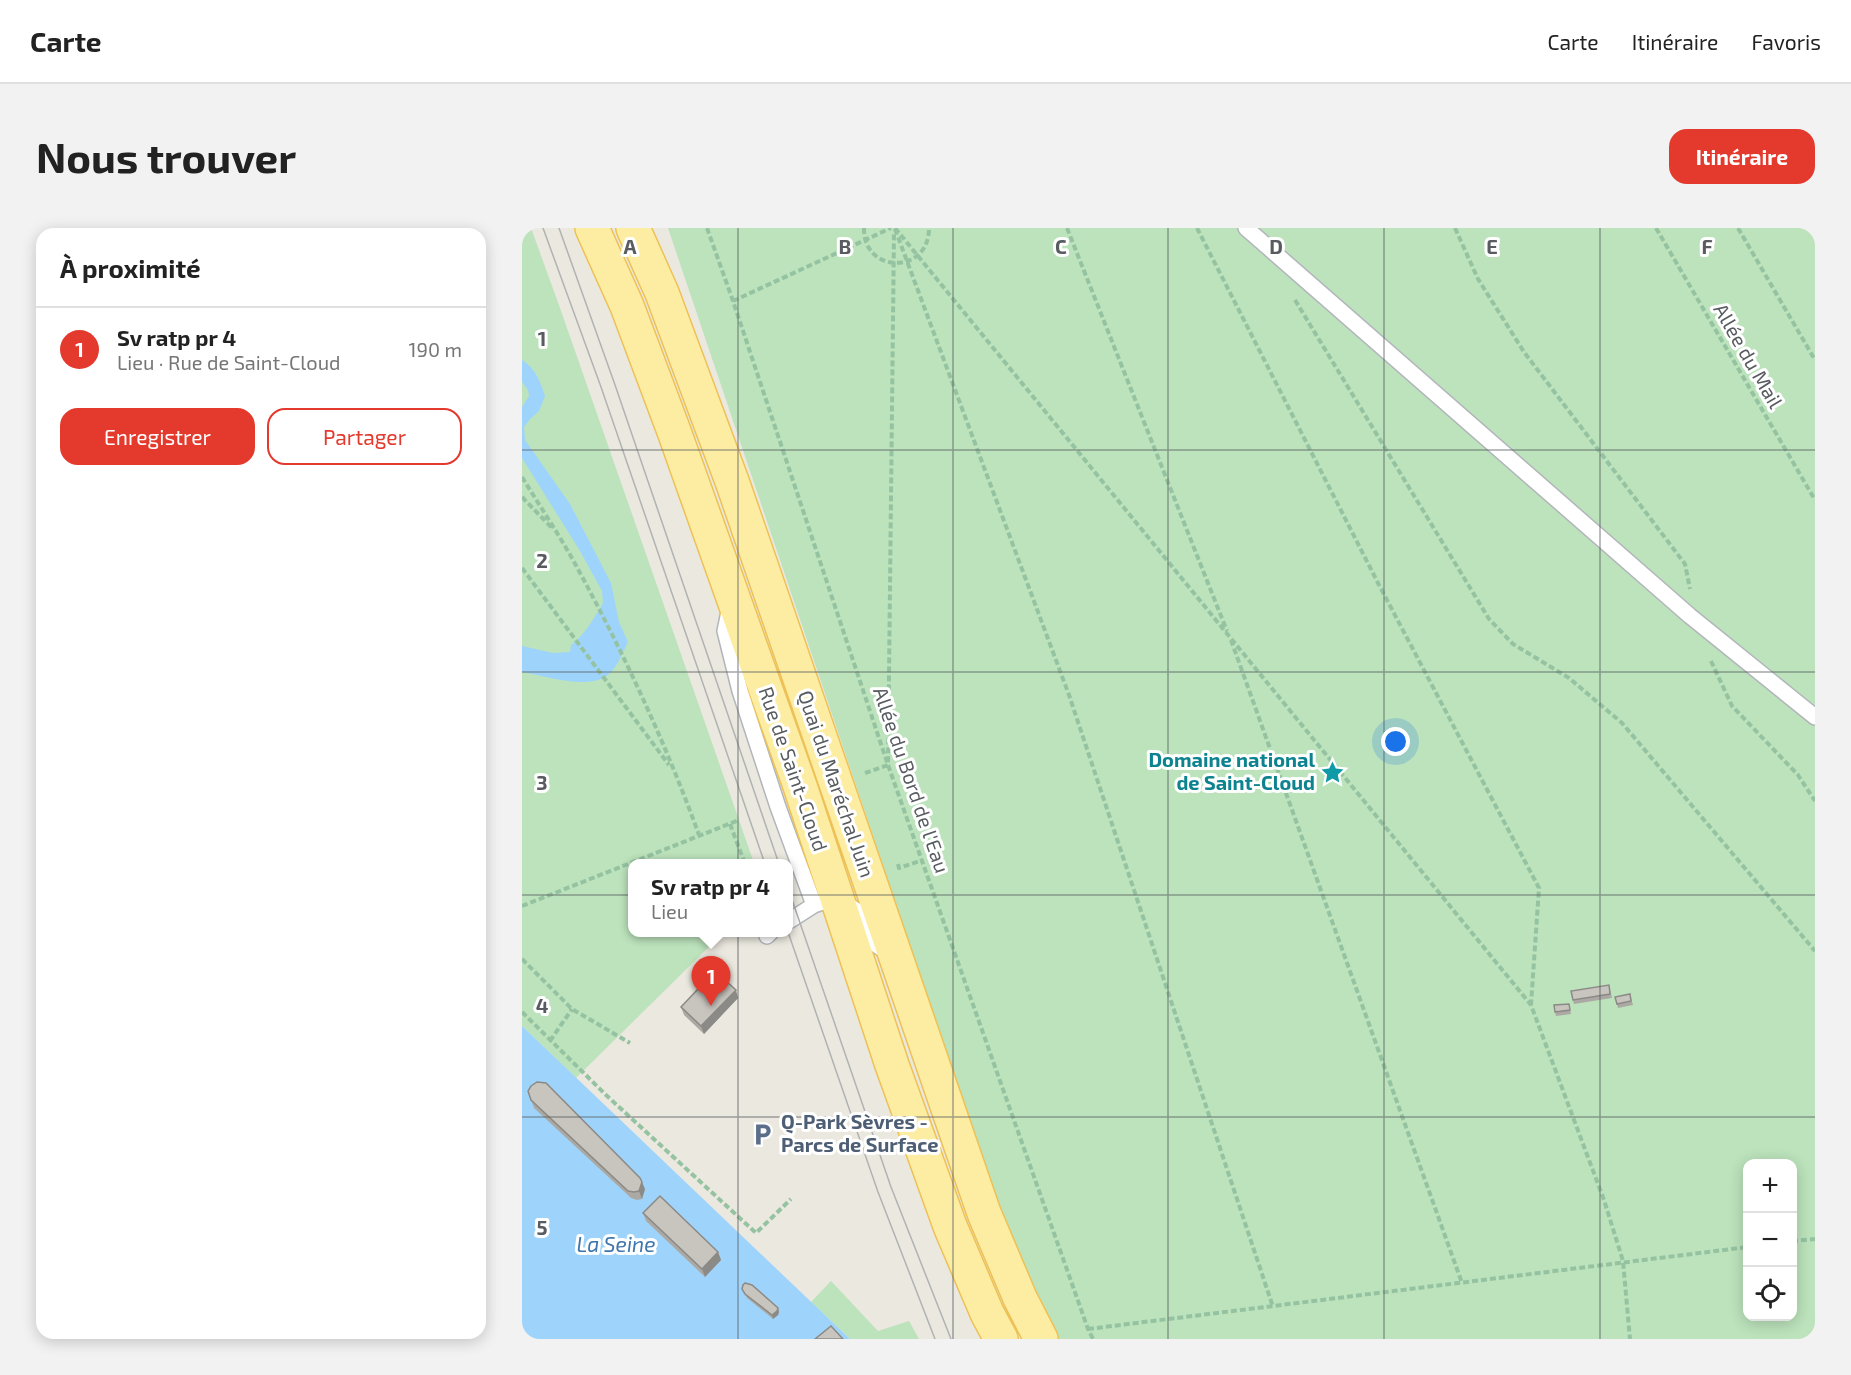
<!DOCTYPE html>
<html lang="fr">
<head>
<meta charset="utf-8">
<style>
  :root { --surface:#fff; --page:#f2f2f2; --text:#222; --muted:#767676; --line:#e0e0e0; --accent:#e4392d }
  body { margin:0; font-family:"Exo 2",sans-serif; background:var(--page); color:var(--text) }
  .controls { position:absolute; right:18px; bottom:18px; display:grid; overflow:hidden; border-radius:12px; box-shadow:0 3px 15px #0003 }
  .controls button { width:54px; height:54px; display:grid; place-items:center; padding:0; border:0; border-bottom:2px solid var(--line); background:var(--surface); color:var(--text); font:30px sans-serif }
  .you { position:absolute; left:874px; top:514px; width:21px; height:21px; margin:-15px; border:4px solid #fff; border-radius:50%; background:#1a73e8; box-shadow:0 0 0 9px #1a73e833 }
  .badge { display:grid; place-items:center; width:39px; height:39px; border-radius:50%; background:var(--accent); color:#fff; font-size:20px; font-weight:700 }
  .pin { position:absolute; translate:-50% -50px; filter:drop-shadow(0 2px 3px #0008) }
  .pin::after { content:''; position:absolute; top:32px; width:21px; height:18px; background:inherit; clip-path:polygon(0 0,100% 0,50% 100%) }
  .popup { position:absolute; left:106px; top:631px; width:165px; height:78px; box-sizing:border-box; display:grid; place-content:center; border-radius:12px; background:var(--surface); filter:drop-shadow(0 2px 4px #0005); font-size:20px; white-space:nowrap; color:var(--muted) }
  .popup b { font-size:22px; color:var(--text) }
  .popup::after { content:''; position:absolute; left:50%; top:100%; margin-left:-12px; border:12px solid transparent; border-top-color:var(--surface) }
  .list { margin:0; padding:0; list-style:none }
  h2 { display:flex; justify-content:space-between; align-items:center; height:78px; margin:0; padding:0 24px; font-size:26px }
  h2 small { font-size:20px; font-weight:400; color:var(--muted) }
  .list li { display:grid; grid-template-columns:39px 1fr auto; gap:18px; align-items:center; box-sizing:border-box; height:84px; padding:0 24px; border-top:2px solid var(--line) }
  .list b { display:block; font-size:22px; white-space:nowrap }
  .list p { margin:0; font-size:20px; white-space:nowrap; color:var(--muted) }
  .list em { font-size:20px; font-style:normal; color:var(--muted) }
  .actions { display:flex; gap:12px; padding:18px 24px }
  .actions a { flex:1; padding:14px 0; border:2px solid var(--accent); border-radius:18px; text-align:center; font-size:21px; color:var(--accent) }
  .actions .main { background:var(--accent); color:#fff }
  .icon { flex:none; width:33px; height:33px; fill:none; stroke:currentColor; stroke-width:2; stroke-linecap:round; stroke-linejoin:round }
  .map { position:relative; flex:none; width:1293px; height:1111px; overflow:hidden; border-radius:18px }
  header { display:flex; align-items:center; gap:36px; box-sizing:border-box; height:84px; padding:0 30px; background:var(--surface); border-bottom:2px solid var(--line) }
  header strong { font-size:28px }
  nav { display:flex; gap:33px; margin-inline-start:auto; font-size:21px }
  .intro { display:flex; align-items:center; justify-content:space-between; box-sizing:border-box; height:144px; padding:0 36px }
  h1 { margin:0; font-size:42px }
  .button { padding:15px 27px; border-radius:18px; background:var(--accent); color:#fff; font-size:21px; font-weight:700 }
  main { display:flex; gap:36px; padding:0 36px }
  aside { flex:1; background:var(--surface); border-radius:18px; box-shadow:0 3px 15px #0003 }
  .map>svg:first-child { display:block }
  .green { fill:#bce3bc; fill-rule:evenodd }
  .water { fill:#9ed4fc }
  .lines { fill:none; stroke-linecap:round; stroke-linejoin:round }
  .service-casing { stroke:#b2b6ba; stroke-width:18 }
  .primary-casing { stroke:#edc157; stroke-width:36 }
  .path { stroke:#95c3a1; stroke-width:4; stroke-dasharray:6 3; stroke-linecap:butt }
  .service { stroke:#fff; stroke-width:15 }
  .primary { stroke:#fdeda3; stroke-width:33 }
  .tram { stroke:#b1b2b2; stroke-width:1.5 }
  .wall { fill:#aca9a4 }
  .shaded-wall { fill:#8c8a86 }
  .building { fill:#c8c5bf; stroke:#8c8a86; stroke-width:1.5 }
  .grid { fill:none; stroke:#585c60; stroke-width:1.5; stroke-opacity:0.55 }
  .labels { text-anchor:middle; stroke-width:6; stroke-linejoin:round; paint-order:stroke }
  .street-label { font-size:20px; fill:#585c60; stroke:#fff }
  .culture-label { font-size:20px; font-weight:bold; fill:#0d838f; stroke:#fff; text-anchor:end }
  .service-label { font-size:20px; font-weight:bold; fill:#4e5e75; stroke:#fff; text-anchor:start }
  .water-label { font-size:21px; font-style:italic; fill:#3d75ad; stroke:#fff }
  .grid-label { font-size:20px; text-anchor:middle; font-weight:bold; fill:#585c60; stroke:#fff; stroke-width:6; stroke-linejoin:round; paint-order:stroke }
</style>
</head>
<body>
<header>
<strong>Carte</strong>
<nav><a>Carte</a><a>Itinéraire</a><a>Favoris</a></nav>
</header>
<div class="intro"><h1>Nous trouver</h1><a class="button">Itinéraire</a></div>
<main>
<aside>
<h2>À proximité<small></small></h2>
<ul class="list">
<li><span class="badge">1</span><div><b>Sv ratp pr 4</b><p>Lieu · Rue de Saint-Cloud</p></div><em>190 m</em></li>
</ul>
<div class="actions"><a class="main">Enregistrer</a><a>Partager</a></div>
</aside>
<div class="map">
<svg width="1293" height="1111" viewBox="0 0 1293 1111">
  <rect width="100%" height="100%" fill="#ebe8df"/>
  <!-- green -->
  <path class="green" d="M0,0H9L38,80L232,635L111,636V704L201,705L54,850L0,798Z
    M146,0H1293V1111H523L517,1100ZM1226,936H1270V1088H1226Z
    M309,1053L356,1103L387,1093L397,1111H328L289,1074Z"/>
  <!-- water -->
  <path class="water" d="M0,132C14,141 18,153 23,168L17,183L8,191L2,199L3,212L48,276L89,355L97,394L106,414C101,424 97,435 90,443C71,465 25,448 0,444V418L31,425L48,424L49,417C63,407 72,390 81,375L80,363L58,323L0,230V179L7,168L6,162L0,154Z
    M0,798L328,1111H0Z"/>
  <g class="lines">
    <defs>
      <path id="service" d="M724,0L1168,388L1293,489
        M208,379L203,403L218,463L256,579L292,677
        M320,673L341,687L350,714L368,726
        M267,693L292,677L301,674
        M245,708L249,704"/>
      <path id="primary" d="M70,0L105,78L153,206L278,558L370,837L428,998L465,1085L479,1111
        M111,0L140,65L211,256L462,985L498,1070L519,1111"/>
    </defs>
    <!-- service casing -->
    <use href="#service" class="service-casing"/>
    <!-- primary casing -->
    <use href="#primary" class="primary-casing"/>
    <!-- path -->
    <path class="path" d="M185,0L211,73L366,537L566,1101L571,1111
      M342,0C341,46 407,47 407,0
      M373,0L1009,777L1082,972L1101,1033L1108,1111
      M545,0L705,403
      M675,0L856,355L1017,660L1009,777
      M933,0L956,51L1002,124L1163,336L1168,361
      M1134,0L1293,272
      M1216,0L1293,132
      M373,1L547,467L751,1079
      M773,72L967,391L991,416L1047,450L1100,495L1293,723
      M211,73L369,0
      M0,249C19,280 40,311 57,343C103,428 144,516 177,607
      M0,269L29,299
      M0,340L147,537
      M709,412L940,1055
      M1189,433L1210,478L1276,547L1293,573
      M343,545L366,537L372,4
      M208,596L223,636
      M376,636L377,640L401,632
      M0,678L217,592
      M0,731L50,781L108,815
      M0,784L84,867L234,1005L269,971
      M28,813L50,781
      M1270,1013L1293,1011
      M566,1101L1226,1019"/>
    <!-- service -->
    <use href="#service" class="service"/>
    <!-- primary -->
    <use href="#primary" class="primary"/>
    <!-- tram -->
    <path class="tram" d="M21,0L79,159L243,636
      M37,0L92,154L257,636
      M267,663L369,959L429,1111
      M266,704L356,964L413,1111"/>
  </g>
  <!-- wall -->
  <path class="wall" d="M1088,761L1090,770L1052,776L1051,772Z
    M1108,766L1111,777L1096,780L1095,776Z
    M216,770L182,806L162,787L159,779Z
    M1047,776L1049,786L1034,788L1033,784Z
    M6,863L123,961L120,971L115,972L109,970L12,880Z
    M121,985L196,1024L199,1032L183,1049L124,993Z
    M220,1061L256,1080L257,1084L256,1087L251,1091L225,1070Z"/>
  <!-- shaded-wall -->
  <path class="shaded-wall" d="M214,762L216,770L182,806L179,798Z
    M120,954L123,961L120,971L117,963Z
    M196,1024L199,1032L183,1049L180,1041Z
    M256,1080L257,1084L256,1087L251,1091L250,1087Z"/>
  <!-- building -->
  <path class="building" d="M193,743L214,762L179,798L159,779Z
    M1087,757L1088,766L1051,772L1049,763Z
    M1108,766L1109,773L1095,776L1093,769Z
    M1047,776L1048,782L1033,784L1032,777Z
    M15,854L24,855L118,950L120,954L117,963L112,964L106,963L9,872L6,863L9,858Z
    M138,968L196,1024L180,1041L121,985Z
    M223,1055L230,1057L256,1080L255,1083L250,1087L223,1066L220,1061L221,1057Z
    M309,1098L321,1111H293Z"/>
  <!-- grid -->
  <path class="grid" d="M216,0V1111M431,0V1111M646,0V1111M862,0V1111M1078,0V1111M0,222H1293M0,444H1293M0,667H1293M0,889H1293"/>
  <!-- icons -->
  <defs>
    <symbol id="sight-bare" viewBox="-9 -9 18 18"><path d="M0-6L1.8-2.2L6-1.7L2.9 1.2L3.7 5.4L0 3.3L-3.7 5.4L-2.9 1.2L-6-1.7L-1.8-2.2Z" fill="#0f9aa8" stroke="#fff" stroke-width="2.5" paint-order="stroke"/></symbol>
    <symbol id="parking-bare" viewBox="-9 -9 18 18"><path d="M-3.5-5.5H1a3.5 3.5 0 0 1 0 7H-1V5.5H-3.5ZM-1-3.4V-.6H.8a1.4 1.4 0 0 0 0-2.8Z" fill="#5c6f8a" stroke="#fff" stroke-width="2.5" paint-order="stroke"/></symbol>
  </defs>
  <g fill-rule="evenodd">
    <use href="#sight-bare" x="794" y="528" width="33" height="33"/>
    <use href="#parking-bare" x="224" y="890" width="33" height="33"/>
  </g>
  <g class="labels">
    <!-- street labels -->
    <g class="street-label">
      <text transform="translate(1226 128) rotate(60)" y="7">Allée du Mail</text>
      <text transform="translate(271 541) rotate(71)" y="7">Rue de Saint-Cloud</text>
      <text transform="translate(389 552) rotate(71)" y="7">Allée du Bord de l'Eau</text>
      <text transform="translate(314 556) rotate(71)" y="7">Quai du Maréchal Juin</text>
    </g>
    <!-- culture labels -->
    <g class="culture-label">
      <text x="793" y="539">Domaine national<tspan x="793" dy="23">de Saint-Cloud</tspan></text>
    </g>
    <!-- service labels -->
    <g class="service-label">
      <text x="259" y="901">Q-Park Sèvres -<tspan x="259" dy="23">Parcs de Surface</tspan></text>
    </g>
    <!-- water labels -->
    <g class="water-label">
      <text x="94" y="1024">La Seine</text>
    </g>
  </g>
  <g class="grid-label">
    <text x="108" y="26">A</text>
    <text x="323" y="26">B</text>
    <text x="539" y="26">C</text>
    <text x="754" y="26">D</text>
    <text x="970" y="26">E</text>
    <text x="1185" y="26">F</text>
    <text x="20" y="118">1</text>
    <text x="20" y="340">2</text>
    <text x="20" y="562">3</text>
    <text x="20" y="785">4</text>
    <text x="20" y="1007">5</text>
  </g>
</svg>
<div class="controls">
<button>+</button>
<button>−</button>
<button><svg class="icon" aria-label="locate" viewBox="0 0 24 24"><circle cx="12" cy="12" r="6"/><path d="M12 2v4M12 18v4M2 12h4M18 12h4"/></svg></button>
</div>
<div class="you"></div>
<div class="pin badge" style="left:189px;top:778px">1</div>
<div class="popup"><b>Sv ratp pr 4</b>Lieu</div>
</div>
</main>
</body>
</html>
